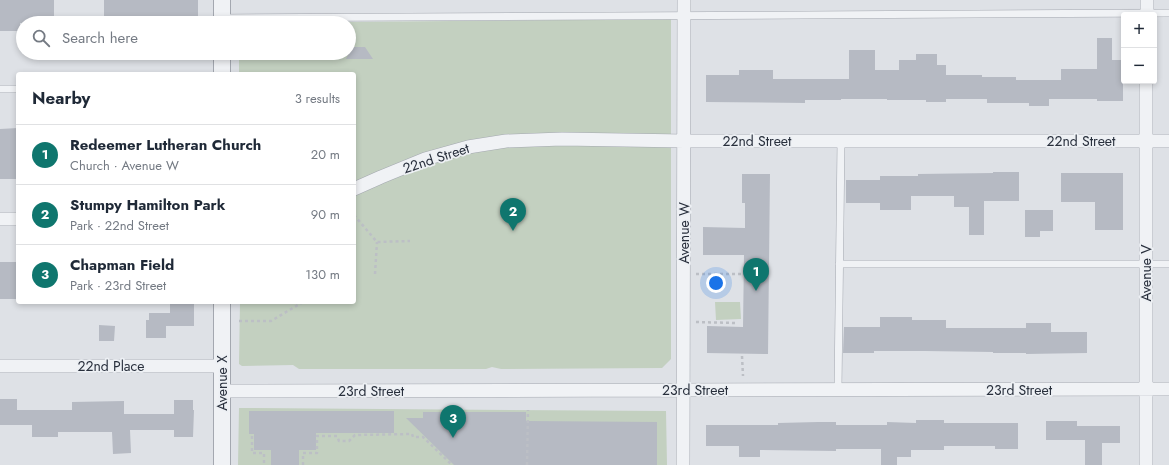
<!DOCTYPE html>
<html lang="en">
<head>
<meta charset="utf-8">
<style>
  :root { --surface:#fff; --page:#f6f6f7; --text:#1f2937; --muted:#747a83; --line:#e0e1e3; --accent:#0f766e }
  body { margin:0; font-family:Jost,sans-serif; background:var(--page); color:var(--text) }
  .controls { position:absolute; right:12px; top:12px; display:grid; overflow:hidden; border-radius:4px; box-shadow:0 2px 6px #0003 }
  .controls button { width:36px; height:36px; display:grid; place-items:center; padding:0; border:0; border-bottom:1px solid var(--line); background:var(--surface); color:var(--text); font:20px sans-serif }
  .you { position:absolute; left:716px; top:283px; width:14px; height:14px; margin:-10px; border:3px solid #fff; border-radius:50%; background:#1a73e8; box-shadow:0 0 0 6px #1a73e833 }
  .badge { display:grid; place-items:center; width:26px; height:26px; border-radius:50%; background:var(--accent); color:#fff; font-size:13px; font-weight:700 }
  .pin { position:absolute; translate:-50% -33px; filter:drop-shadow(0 1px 2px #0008) }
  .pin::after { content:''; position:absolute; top:21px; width:14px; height:12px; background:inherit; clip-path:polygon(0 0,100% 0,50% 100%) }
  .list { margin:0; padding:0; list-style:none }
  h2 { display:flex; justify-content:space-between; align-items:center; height:52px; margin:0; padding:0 16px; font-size:17px }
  h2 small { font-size:13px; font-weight:400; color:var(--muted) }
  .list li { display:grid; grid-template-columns:26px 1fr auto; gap:12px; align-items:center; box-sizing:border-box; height:60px; padding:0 16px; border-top:1px solid var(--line) }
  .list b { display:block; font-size:15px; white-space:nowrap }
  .list p { margin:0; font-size:13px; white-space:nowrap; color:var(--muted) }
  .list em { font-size:13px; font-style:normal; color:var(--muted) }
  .icon { flex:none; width:22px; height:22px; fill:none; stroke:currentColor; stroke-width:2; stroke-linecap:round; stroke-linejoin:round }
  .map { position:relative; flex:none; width:1169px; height:465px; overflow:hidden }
  .search { position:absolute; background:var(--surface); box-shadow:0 2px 6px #0003; left:16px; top:16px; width:340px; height:44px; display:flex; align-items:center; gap:10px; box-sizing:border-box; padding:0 14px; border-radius:22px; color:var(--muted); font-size:15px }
  .panel { position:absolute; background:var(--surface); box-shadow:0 2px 6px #0003; left:16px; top:72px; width:340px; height:232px; border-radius:4px }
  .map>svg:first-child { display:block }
  .green { fill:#c3d0c0 }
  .building { fill:#b6bac3 }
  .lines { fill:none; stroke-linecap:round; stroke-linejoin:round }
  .service-casing { stroke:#a4a8b0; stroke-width:8 }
  .minor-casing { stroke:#a4a8b0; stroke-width:14 }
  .tertiary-casing { stroke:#a4a8b0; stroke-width:18 }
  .path { stroke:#bcbfc5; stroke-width:2.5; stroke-dasharray:3 3; stroke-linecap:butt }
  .service { stroke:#f0f2f5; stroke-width:7 }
  .minor { stroke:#f0f2f5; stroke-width:13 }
  .tertiary { stroke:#f0f2f5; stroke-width:16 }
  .labels { text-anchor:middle; stroke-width:3.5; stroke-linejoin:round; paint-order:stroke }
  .street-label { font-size:14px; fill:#282f3c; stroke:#edf0f4 }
</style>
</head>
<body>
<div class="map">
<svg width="1169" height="465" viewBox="0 0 1169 465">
  <rect width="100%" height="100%" fill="#dee1e6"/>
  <!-- green -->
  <path class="green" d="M671,19V359L662,368L501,369L492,367L486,369H299L293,365L242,366L239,364L240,302H354V74H239V53H349V23H239Z
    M715,302H740L741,319L716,320Z
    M239,408L666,411L667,465H238Z"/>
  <!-- building -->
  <path class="building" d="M0,0H54V23H20V31H0Z
    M104,0H198V23H104Z
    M1097,38H1112V60H1123V101H1097V99H1049V106H1029V103H987V99H946V102H926V100H887V99H841V100H805V103L706,102V75H739V70H773V79H849V50H875V70H899V60H916V54H937V65H946V75H982V77H1016V80H1061V69H1097Z
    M352,47H365L373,59H346Z
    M18,128V179H0V129Z
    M993,172H1019V201H984V235H969V207H954V196H911V210H880V203H846V180H880V176H918V174L993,173Z
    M1061,173H1123V230H1095V202H1061Z
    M742,174H770L768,354L707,353V326L743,327L744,255H703V227L745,228V203H742Z
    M1025,210H1053V231H1040V237H1025Z
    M0,262H18V299H0Z
    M170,302H194V326H166V338H146V320H149V313H170Z
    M880,317H912V320H946V328H1026V323H1051V332H1087V353L1026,354V353H993V352L925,351H874V353H843L844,327H880Z
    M99,325L115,326L114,341H99Z
    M0,399H17V410H72V402L124,401V414H174V400H193V410H194L193,437H174V430H130L131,453L113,454L112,432H58V437H32V425H0Z
    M249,411H394V433H316V450H299V465H271V450H254V434H249Z
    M423,412H526V421L657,422V465H454L406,418H423Z
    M916,420H944V423H1018V449H995V446H944V450H911V457H897V465H881V449H836V451L760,450V457H739V446H706V425H778V423L818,422H836V425H887V422L916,423Z
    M1046,421H1077V426H1120V443H1102V465H1085V440H1046Z"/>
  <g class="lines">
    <defs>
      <path id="service" d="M222,18L1169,13
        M0,89H18
        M839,264H1169
        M838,390L841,141"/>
      <path id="minor" d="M1147,15V0
        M354,189L381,177L425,159L468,147L506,141L562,139L684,141H1169
        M0,219H18
        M0,366H222
        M222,391L1169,389
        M683,465L684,0
        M1146,465V81"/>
      <path id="tertiary" d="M222,0V23
        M222,53V74
        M222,465V302"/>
    </defs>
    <!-- service casing -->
    <use href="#service" class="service-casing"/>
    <!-- minor casing -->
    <use href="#minor" class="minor-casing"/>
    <!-- tertiary casing -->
    <use href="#tertiary" class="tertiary-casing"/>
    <!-- path -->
    <path class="path" d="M354,215L377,242L410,241
      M375,274L377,242
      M696,274H741
      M239,321H271L303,302
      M696,322L735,323
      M742,356L743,376
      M252,436V453H264V465
      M303,465V453H317V436H337L339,441H349L355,435L412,434L413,437H423L452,465
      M527,465L528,410"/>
    <!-- service -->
    <use href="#service" class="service"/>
    <!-- minor -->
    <use href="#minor" class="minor"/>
    <!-- tertiary -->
    <use href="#tertiary" class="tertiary"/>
  </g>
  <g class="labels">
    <!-- street labels -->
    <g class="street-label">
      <text x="757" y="146">22nd Street</text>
      <text x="1081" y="146">22nd Street</text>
      <text transform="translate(436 158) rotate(-18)" y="5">22nd Street</text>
      <text transform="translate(684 233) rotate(-90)" y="5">Avenue W</text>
      <text transform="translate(1146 273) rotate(-90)" y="5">Avenue V</text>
      <text x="111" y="371">22nd Place</text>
      <text transform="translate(222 383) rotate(-90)" y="5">Avenue X</text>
      <text x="695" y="395">23rd Street</text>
      <text x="1019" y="395">23rd Street</text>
      <text x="371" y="396">23rd Street</text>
    </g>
  </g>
</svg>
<div class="controls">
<button>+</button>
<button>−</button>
</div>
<div class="you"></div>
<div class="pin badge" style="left:756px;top:291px">1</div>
<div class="pin badge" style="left:513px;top:231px">2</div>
<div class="pin badge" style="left:453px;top:438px">3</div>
<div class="search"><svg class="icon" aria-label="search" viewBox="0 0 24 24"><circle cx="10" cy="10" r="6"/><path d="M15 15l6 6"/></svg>Search here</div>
<section class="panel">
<h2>Nearby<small>3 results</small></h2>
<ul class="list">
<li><span class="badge">1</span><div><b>Redeemer Lutheran Church</b><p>Church · Avenue W</p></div><em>20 m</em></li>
<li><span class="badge">2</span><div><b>Stumpy Hamilton Park</b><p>Park · 22nd Street</p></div><em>90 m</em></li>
<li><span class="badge">3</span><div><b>Chapman Field</b><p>Park · 23rd Street</p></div><em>130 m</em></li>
</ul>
</section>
</div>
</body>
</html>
